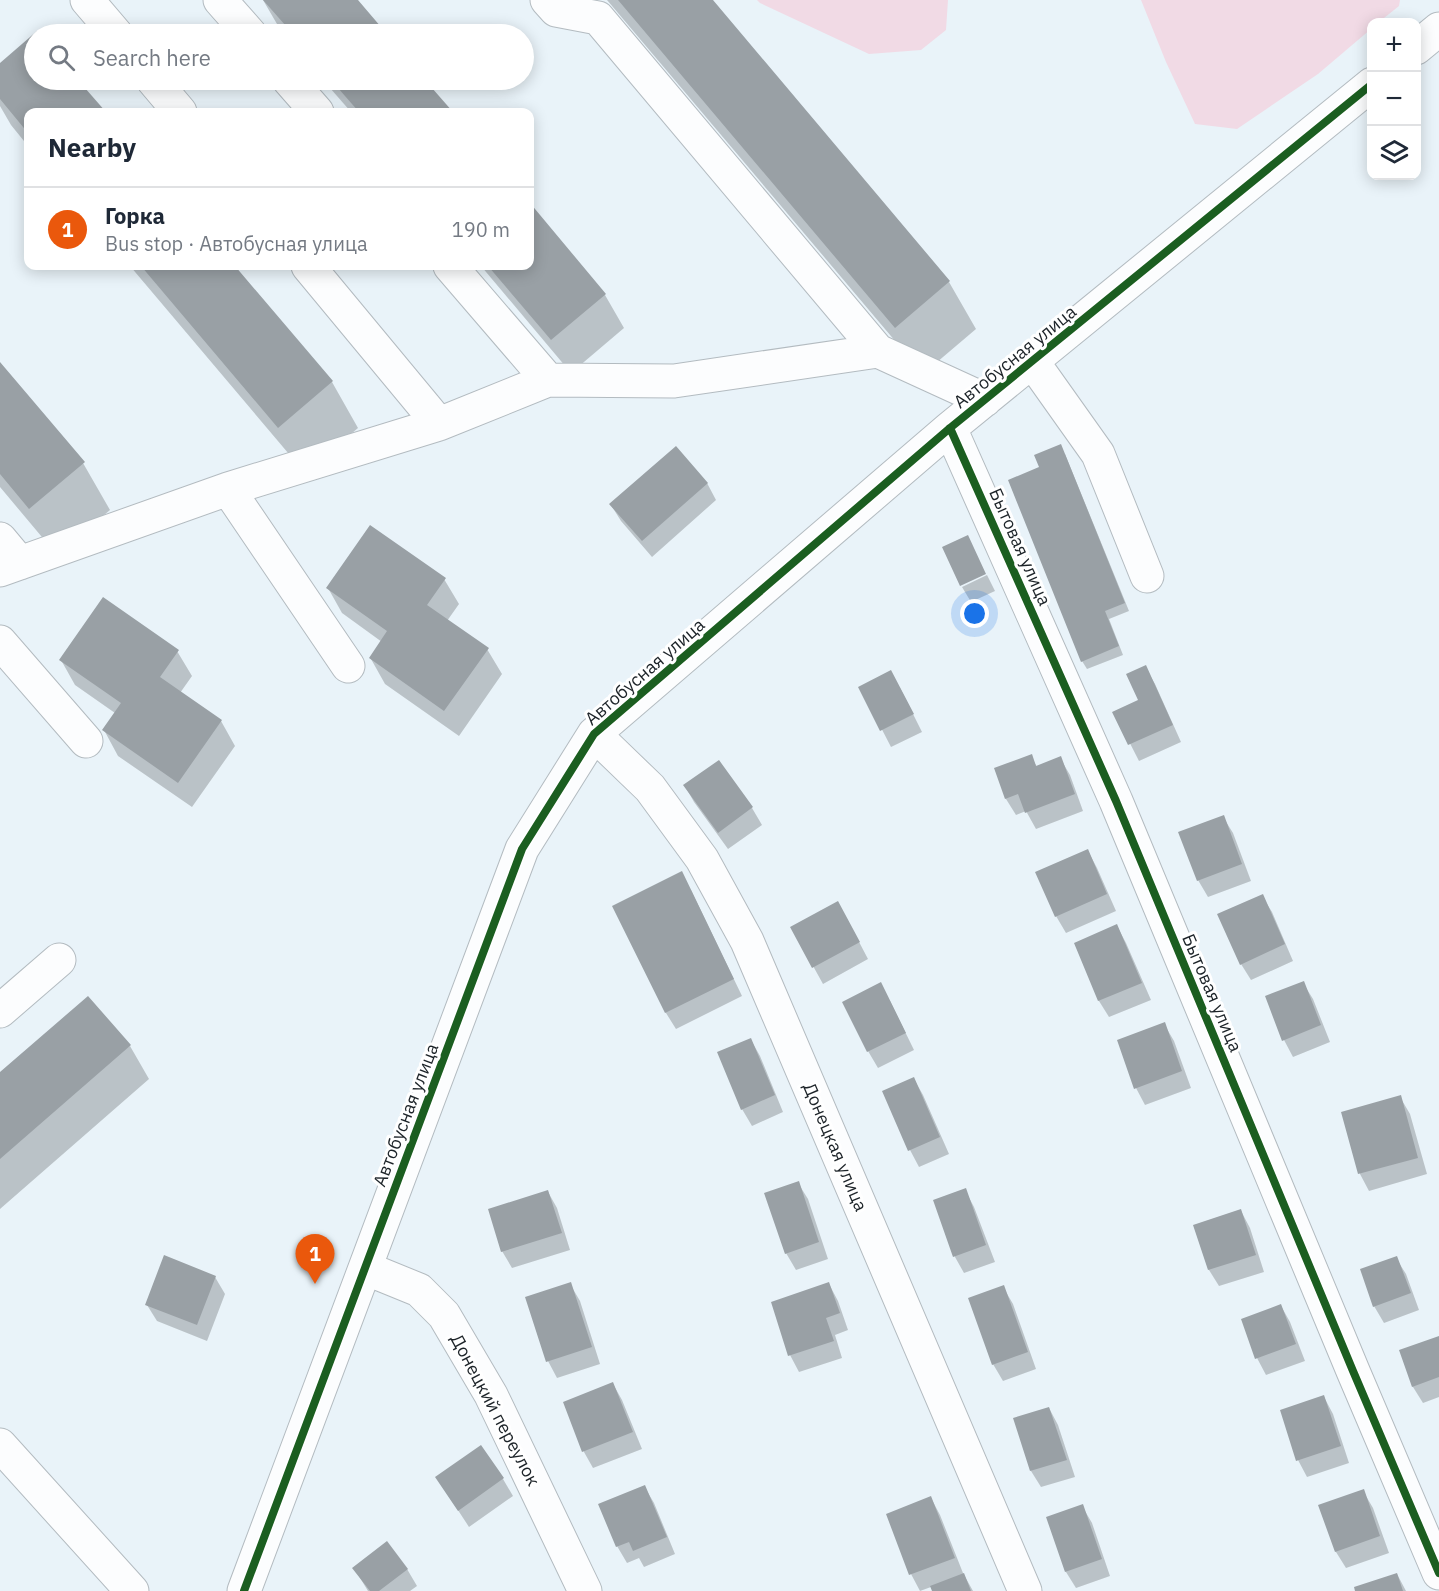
<!DOCTYPE html>
<html lang="en">
<head>
<meta charset="utf-8">
<style>
  :root { --surface:#fff; --page:#f6f6f7; --text:#1f2937; --muted:#747a83; --line:#e0e1e3; --accent:#ea580c }
  body { margin:0; font-family:"IBM Plex Sans",sans-serif; background:var(--page); color:var(--text) }
  .controls { position:absolute; right:18px; top:18px; display:grid; overflow:hidden; border-radius:12px; box-shadow:0 3px 15px #0003 }
  .controls button { width:54px; height:54px; display:grid; place-items:center; padding:0; border:0; border-bottom:2px solid var(--line); background:var(--surface); color:var(--text); font:30px sans-serif }
  .you { position:absolute; left:975px; top:614px; width:21px; height:21px; margin:-15px; border:4px solid #fff; border-radius:50%; background:#1a73e8; box-shadow:0 0 0 9px #1a73e833 }
  .badge { display:grid; place-items:center; width:39px; height:39px; border-radius:50%; background:var(--accent); color:#fff; font-size:20px; font-weight:700 }
  .pin { position:absolute; translate:-50% -50px; filter:drop-shadow(0 2px 3px #0008) }
  .pin::after { content:''; position:absolute; top:32px; width:21px; height:18px; background:inherit; clip-path:polygon(0 0,100% 0,50% 100%) }
  .list { margin:0; padding:0; list-style:none }
  h2 { display:flex; justify-content:space-between; align-items:center; height:78px; margin:0; padding:0 24px; font-size:26px }
  h2 small { font-size:20px; font-weight:400; color:var(--muted) }
  .list li { display:grid; grid-template-columns:39px 1fr auto; gap:18px; align-items:center; box-sizing:border-box; height:84px; padding:0 24px; border-top:2px solid var(--line) }
  .list b { display:block; font-size:22px; white-space:nowrap }
  .list p { margin:0; font-size:20px; white-space:nowrap; color:var(--muted) }
  .list em { font-size:20px; font-style:normal; color:var(--muted) }
  .icon { flex:none; width:33px; height:33px; fill:none; stroke:currentColor; stroke-width:2; stroke-linecap:round; stroke-linejoin:round }
  .map { position:relative; flex:none; width:1439px; height:1591px; overflow:hidden }
  .search { position:absolute; background:var(--surface); box-shadow:0 3px 15px #0003; left:24px; top:24px; width:510px; height:66px; display:flex; align-items:center; gap:15px; box-sizing:border-box; padding:0 21px; border-radius:33px; color:var(--muted); font-size:22px }
  .panel { position:absolute; background:var(--surface); box-shadow:0 3px 15px #0003; left:24px; top:108px; width:510px; height:162px; border-radius:12px }
  .map>svg:first-child { display:block }
  .green { fill:#f1dae5 }
  .shadow { fill:#0003 }
  .building { fill:#99a0a5 }
  .lines { fill:none; stroke-linecap:round; stroke-linejoin:round }
  .minor-casing { stroke:#b3bbc0; stroke-width:35 }
  .minor { stroke:#fcfdfe; stroke-width:33 }
  .cycleway-casing { stroke:#fff; stroke-width:11 }
  .cycleway { stroke:#1b5e20; stroke-width:8 }
  .labels { text-anchor:middle; stroke-width:6; stroke-linejoin:round; paint-order:stroke }
  .street-label { font-size:18px; fill:#1c2328; stroke:#fff }
</style>
</head>
<body>
<div class="map">
<svg width="1439" height="1591" viewBox="0 0 1439 1591">
  <rect width="100%" height="100%" fill="#e9f3f9"/>
  <!-- green -->
  <path class="green" d="M757,0H948L946,30L921,50L869,54L760,3Z
    M1141,0H1400L1399,6L1379,22H1372L1371,29L1318,74L1237,129L1195,124L1166,62Z"/>
  <!-- shadow -->
  <path class="shadow" d="M263,0H356L385,34H285L277,24Z
    M607,0H711L949,282L976,329L923,374Z
    M34,35V80H76L104,112H28V146L11,125L0,106V65Z
    M323,80H423L451,112H351Z
    M530,205L605,295L624,328L571,373L481,266H530Z
    M130,266H233L332,382L358,428L305,473Z
    M0,364L83,463L110,510L57,555L0,487Z
    M1065,454L1129,611L1109,619L1123,655L1087,669L1082,661L1041,468Z
    M707,483L716,500L652,557L621,521L611,505Z
    M987,575L995,591L971,602L962,587Z
    M444,579L459,604L447,621L487,649L502,674L459,736L385,684L371,659L382,642L342,613L328,588Z
    M177,651L192,676L180,693L221,721L235,746L192,807L118,756L104,730L115,713L75,685L61,660Z
    M1145,667L1155,684L1181,742L1139,761L1114,712L1140,701Z
    M860,687L900,688L922,732L891,747Z
    M1031,756L1037,767L1060,758L1070,775L1083,811L1036,829L1026,811L1016,815L1006,799L995,769Z
    M718,762L752,808L762,825L728,849L694,802L685,786Z
    M1223,817L1233,833L1251,881L1208,897L1198,880Z
    M1088,851L1097,868L1116,911L1066,933L1056,916Z
    M691,890L742,996L676,1029L666,1013L614,906Z
    M1262,896L1272,912L1293,961L1251,980L1241,964Z
    M847,919L868,959L823,984L792,928Z
    M1117,926L1126,943L1151,1000L1109,1017L1099,1001L1075,944Z
    M1303,983L1313,999L1330,1042L1293,1057L1284,1040Z
    M890,1001L914,1050L878,1068L868,1051Z
    M1164,1024L1174,1041L1191,1088L1145,1105L1136,1088Z
    M751,1040L760,1056L783,1112L752,1126L742,1109Z
    M130,1046L149,1079L0,1209V1074Z
    M914,1079L923,1095L949,1154L919,1167L910,1150L884,1092Z
    M1400,1097L1410,1114L1427,1174L1369,1191L1360,1174L1343,1113Z
    M798,1183L808,1199L828,1259L796,1270L786,1253Z
    M965,1190L974,1207L995,1262L964,1273L955,1257L935,1201Z
    M548,1192L557,1208L570,1250L512,1268L502,1251Z
    M1241,1211L1250,1228L1264,1272L1219,1286L1209,1270L1195,1226Z
    M1396,1258L1406,1274L1419,1310L1384,1323L1374,1306Z
    M215,1277L225,1294L207,1341L157,1321L147,1305Z
    M570,1284L580,1301L600,1364L557,1378L548,1361Z
    M829,1284L838,1301L848,1330L835,1335L842,1358L799,1372L790,1355L773,1303Z
    M1003,1287L1013,1304L1036,1369L1003,1381L993,1364Z
    M1281,1306L1290,1322L1305,1361L1266,1375L1257,1358Z
    M1439,1337V1397L1423,1403L1413,1387L1401,1351Z
    M613,1384L622,1400L642,1449L593,1468L584,1452L564,1403Z
    M1324,1397L1333,1414L1349,1463L1307,1477L1298,1460Z
    M1049,1408L1058,1425L1075,1477L1041,1487L1031,1471Z
    M481,1447L503,1479L513,1496L469,1527L437,1478Z
    M644,1486L654,1503L675,1554L644,1567L639,1558L627,1563L617,1546Z
    M1363,1491L1373,1508L1389,1553L1346,1568L1336,1552L1320,1506Z
    M931,1498L940,1515L963,1573L973,1591H933L931,1587L920,1591L911,1574Z
    M1082,1506L1092,1523L1110,1576L1076,1588L1066,1572Z
    M354,1568L407,1569L417,1586L410,1591H368Z
    M1397,1574L1406,1591H1357Z"/>
  <!-- building -->
  <path class="building" d="M263,0H358L387,34H293Z
    M618,0H713L950,281L895,328Z
    M37,31L40,34H34V80H78L106,112H28V133L0,99V63Z
    M331,80H425L453,112H359Z
    M530,203L606,294L551,340L488,266H530Z
    M141,266H235L333,381L278,428Z
    M0,362L85,462L29,509L0,474Z
    M1061,444L1125,603L1105,611L1119,646L1081,662L1008,480L1039,467L1034,455Z
    M676,446L708,483L642,541L609,504Z
    M370,525L446,578L427,605L489,648L444,711L369,658L387,631L326,588Z
    M968,535L986,574L960,586L942,547Z
    M103,597L179,650L160,677L222,720L178,783L102,730L121,703L59,660Z
    M1146,665L1173,725L1128,745L1112,712L1138,700L1126,674Z
    M891,670L914,714L880,731L858,687Z
    M1032,754L1036,766L1061,756L1075,794L1025,813L1018,794L1005,799L994,768Z
    M719,760L753,807L718,833L683,785Z
    M1224,815L1242,864L1197,881L1178,832Z
    M1088,849L1107,894L1055,917L1035,872Z
    M682,871L734,979L665,1013L612,906Z
    M1263,894L1285,944L1240,965L1217,914Z
    M838,901L860,942L812,968L790,927Z
    M1117,924L1142,983L1098,1001L1074,943Z
    M1304,981L1321,1025L1282,1041L1265,996Z
    M881,982L906,1033L867,1052L842,1002Z
    M88,996L131,1045L0,1159V1072Z
    M1165,1022L1182,1071L1134,1089L1117,1040Z
    M751,1038L775,1095L741,1110L717,1052Z
    M914,1077L940,1137L908,1151L882,1091Z
    M1401,1095L1418,1158L1358,1174L1341,1112Z
    M799,1181L819,1242L785,1254L764,1193Z
    M966,1188L986,1245L953,1257L933,1200Z
    M548,1190L562,1233L501,1252L488,1209Z
    M1241,1209L1256,1255L1208,1270L1193,1225Z
    M164,1255L216,1276L197,1325L145,1305Z
    M1397,1256L1411,1293L1373,1307L1360,1269Z
    M571,1282L592,1347L546,1362L525,1297Z
    M829,1282L840,1313L826,1318L834,1341L788,1356L771,1302Z
    M1004,1285L1028,1352L992,1365L968,1298Z
    M1281,1304L1296,1344L1255,1359L1241,1319Z
    M1439,1336V1377L1412,1387L1399,1350Z
    M613,1382L633,1432L582,1452L563,1402Z
    M1324,1395L1341,1446L1296,1461L1280,1410Z
    M1049,1407L1067,1460L1030,1471L1013,1418Z
    M481,1445L504,1478L458,1511L435,1477Z
    M645,1485L667,1537L633,1551L629,1542L616,1547L598,1504Z
    M1364,1489L1380,1536L1335,1552L1318,1505Z
    M931,1496L955,1558L909,1575L886,1514Z
    M1083,1504L1102,1559L1065,1572L1046,1517Z
    M387,1541L408,1569L379,1591H370L352,1568Z
    M964,1573L971,1591H932L930,1586Z
    M1397,1573L1403,1591H1355L1354,1587Z"/>
  <g class="lines">
    <defs>
      <path id="minor" d="M87,0L116,34
        M220,0L250,34
        M547,0L556,10L598,18L878,351
        M1416,48L1439,29
        M153,80L180,112
        M289,80L317,112
        M308,266L439,424
        M450,266L548,380
        M1032,361L1098,454L1147,576
        M950,428L1116,801L1353,1371L1439,1573
        M228,489L348,666
        M0,539L20,563
        M0,570L228,489L439,424L548,380L674,381L878,351L985,400
        M0,642L86,741
        M594,734L650,788L702,859L747,941L1025,1591
        M0,1011L59,960
        M365,1268L419,1290L444,1315L491,1395L585,1591
        M0,1445L132,1591
        M244,1591L522,849L594,734L950,428L1372,84"/>
    </defs>
    <!-- minor casing -->
    <use href="#minor" class="minor-casing"/>
    <!-- minor -->
    <use href="#minor" class="minor"/>
    <defs>
      <path id="cycleway" d="M950,428L1116,801L1353,1371L1439,1573
        M244,1591L522,849L594,734L950,428L1372,84"/>
    </defs>
    <!-- cycleway casing -->
    <use href="#cycleway" class="cycleway-casing"/>
    <!-- cycleway -->
    <use href="#cycleway" class="cycleway"/>
  </g>
  <g class="labels">
    <!-- street labels -->
    <g class="street-label">
      <text transform="translate(1015 357) rotate(-39)" y="6">Автобусная улица</text>
      <text transform="translate(1020 547) rotate(66)" y="6">Бытовая улица</text>
      <text transform="translate(645 672) rotate(-41)" y="6">Автобусная улица</text>
      <text transform="translate(1212 993) rotate(67)" y="6">Бытовая улица</text>
      <text transform="translate(406 1115) rotate(-69)" y="6">Автобусная улица</text>
      <text transform="translate(835 1147) rotate(67)" y="6">Донецкая улица</text>
      <text transform="translate(495 1410) rotate(62)" y="6">Донецкий переулок</text>
    </g>
  </g>
</svg>
<div class="controls">
<button>+</button>
<button>−</button>
<button><svg class="icon" aria-label="layers" viewBox="0 0 24 24"><path d="M12 4l9 5-9 5-9-5zM3 14l9 5 9-5"/></svg></button>
</div>
<div class="you"></div>
<div class="pin badge" style="left:315px;top:1284px">1</div>
<div class="search"><svg class="icon" aria-label="search" viewBox="0 0 24 24"><circle cx="10" cy="10" r="6"/><path d="M15 15l6 6"/></svg>Search here</div>
<section class="panel">
<h2>Nearby<small></small></h2>
<ul class="list">
<li><span class="badge">1</span><div><b>Горка</b><p>Bus stop · Автобусная улица</p></div><em>190 m</em></li>
</ul>
</section>
</div>
</body>
</html>
